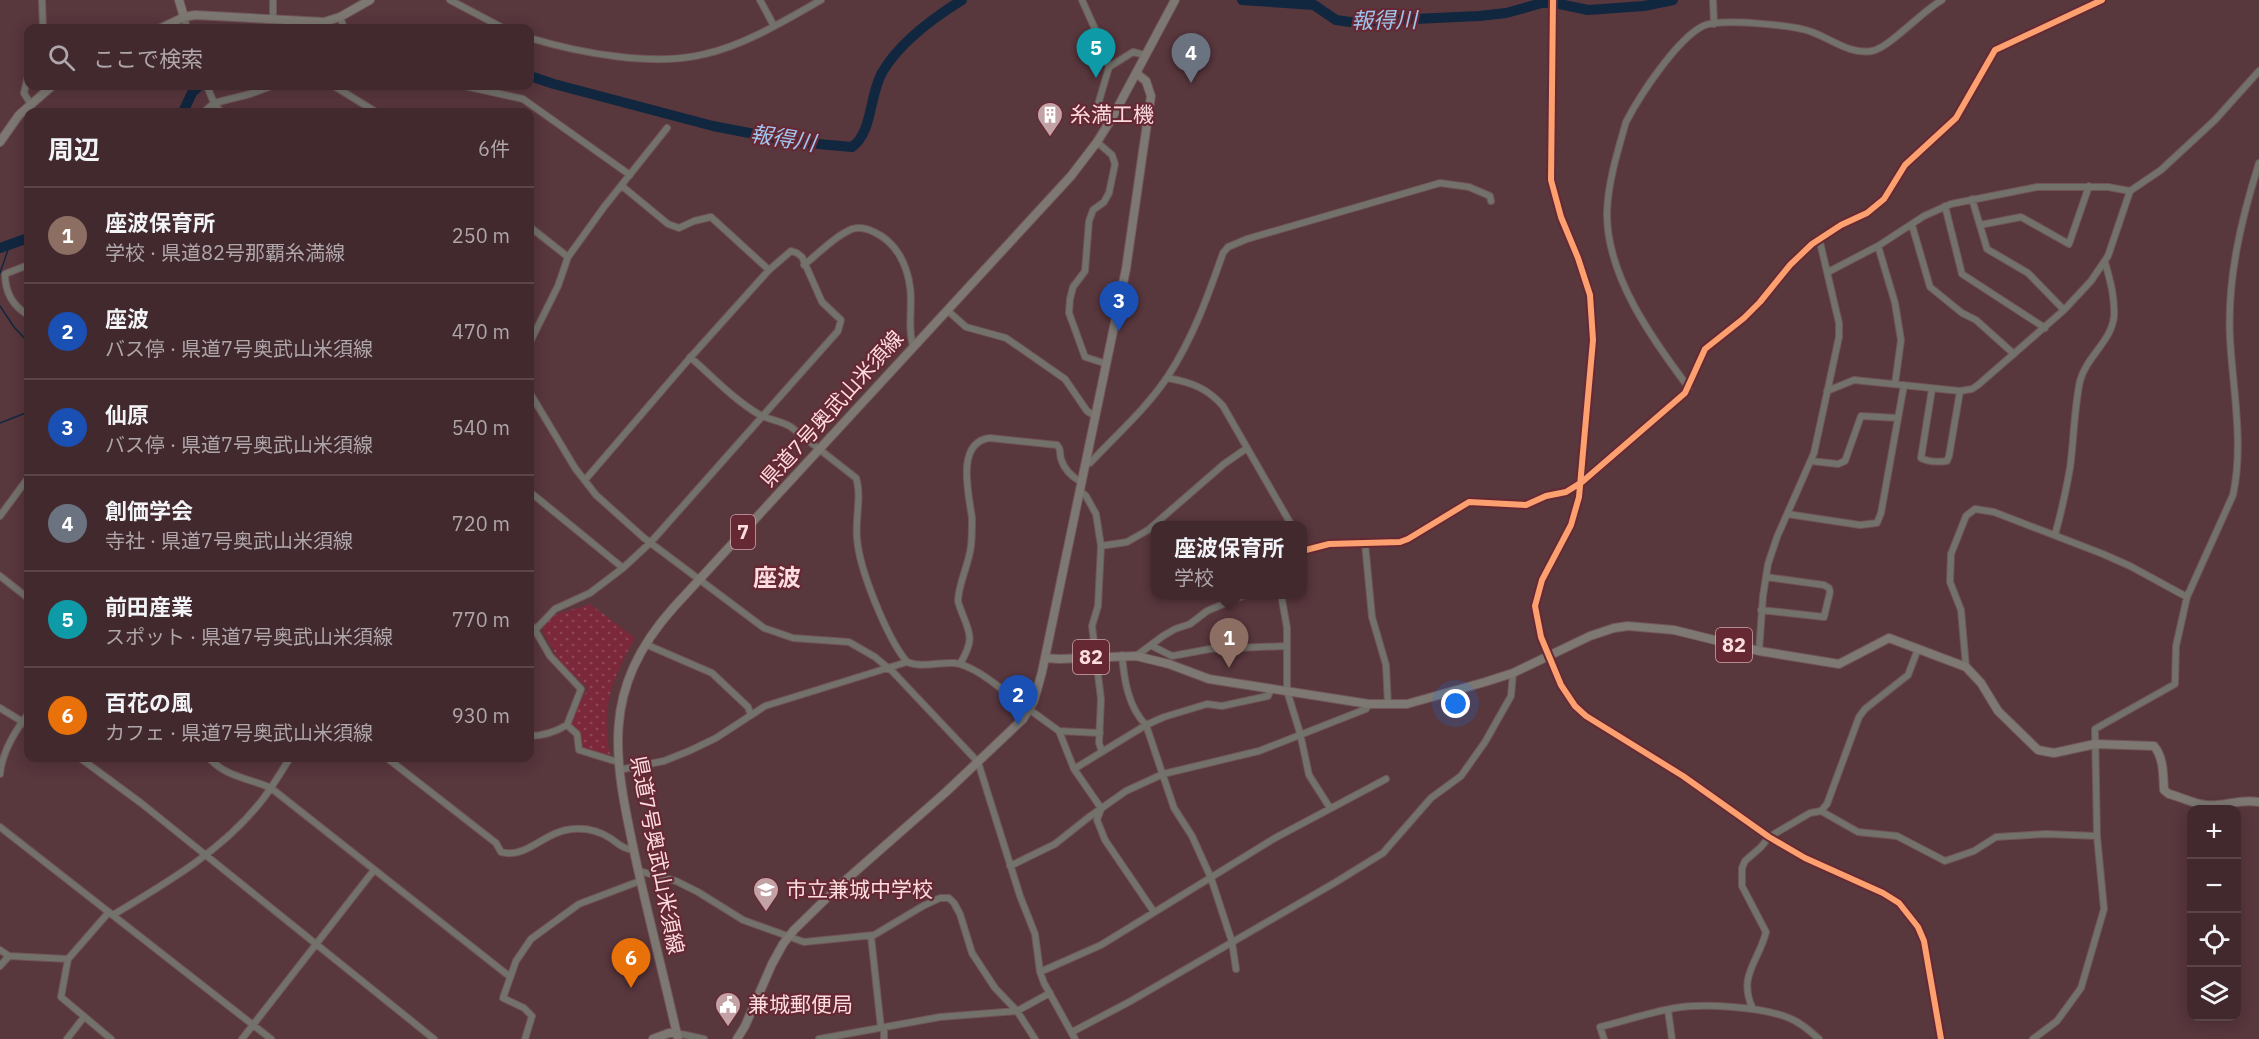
<!DOCTYPE html>
<html lang="ja">
<head>
<meta charset="utf-8">
<style>
  :root { --surface:#42292e; --page:#493136; --text:#f1f3f6; --muted:#aea6aa; --line:#5a454a; --accent:#e69b98 }
  body { margin:0; font-family:"IBM Plex Sans","Noto Sans JP",sans-serif; background:var(--page); color:var(--text) }
  .controls { position:absolute; right:18px; bottom:18px; display:grid; overflow:hidden; border-radius:12px; box-shadow:0 3px 15px #0003 }
  .controls button { width:54px; height:54px; display:grid; place-items:center; padding:0; border:0; border-bottom:2px solid var(--line); background:var(--surface); color:var(--text); font:30px sans-serif }
  .you { position:absolute; left:1456px; top:704px; width:21px; height:21px; margin:-15px; border:4px solid #fff; border-radius:50%; background:#1a73e8; box-shadow:0 0 0 9px #1a73e833 }
  .badge { display:grid; place-items:center; width:39px; height:39px; border-radius:50%; background:var(--accent); color:#fff; font-size:20px; font-weight:700 }
  .pin { position:absolute; translate:-50% -50px; filter:drop-shadow(0 2px 3px #0008) }
  .pin::after { content:''; position:absolute; top:32px; width:21px; height:18px; background:inherit; clip-path:polygon(0 0,100% 0,50% 100%) }
  .popup { position:absolute; left:1151px; top:521px; width:156px; height:78px; box-sizing:border-box; display:grid; place-content:center; border-radius:12px; background:var(--surface); filter:drop-shadow(0 2px 4px #0005); font-size:20px; white-space:nowrap; color:var(--muted) }
  .popup b { font-size:22px; color:var(--text) }
  .popup::after { content:''; position:absolute; left:50%; top:100%; margin-left:-12px; border:12px solid transparent; border-top-color:var(--surface) }
  .list { margin:0; padding:0; list-style:none }
  h2 { display:flex; justify-content:space-between; align-items:center; height:78px; margin:0; padding:0 24px; font-size:26px }
  h2 small { font-size:20px; font-weight:400; color:var(--muted) }
  .list li { display:grid; grid-template-columns:39px 1fr auto; gap:18px; align-items:center; box-sizing:border-box; height:96px; padding:0 24px; border-top:2px solid var(--line) }
  .list b { display:block; font-size:22px; white-space:nowrap }
  .list p { margin:0; font-size:20px; white-space:nowrap; color:var(--muted) }
  .list em { font-size:20px; font-style:normal; color:var(--muted) }
  .icon { flex:none; width:33px; height:33px; fill:none; stroke:currentColor; stroke-width:2; stroke-linecap:round; stroke-linejoin:round }
  .map { position:relative; flex:none; width:2259px; height:1039px; overflow:hidden }
  .search { position:absolute; background:var(--surface); box-shadow:0 3px 15px #0003; left:24px; top:24px; width:510px; height:66px; display:flex; align-items:center; gap:15px; box-sizing:border-box; padding:0 21px; border-radius:12px; color:var(--muted); font-size:22px }
  .panel { position:absolute; background:var(--surface); box-shadow:0 3px 15px #0003; left:24px; top:108px; width:510px; height:654px; border-radius:12px }
  .map>svg:first-child { display:block }
  .grass { fill:url(#grass-dots) }
  .lines { fill:none; stroke-linecap:round; stroke-linejoin:round }
  .stream { stroke:#112740; stroke-width:1.5 }
  .river { stroke:#112740; stroke-width:10 }
  .minor-casing { stroke:#705459; stroke-width:8 }
  .major-casing { stroke:#705459; stroke-width:10 }
  .minor { stroke:#72716a; stroke-width:6 }
  .major { stroke:#7d7871; stroke-width:8 }
  .cycleway-casing { stroke:#662934; stroke-width:10 }
  .cycleway { stroke:#fca06f; stroke-width:6 }
  .labels { text-anchor:middle; stroke-width:4.5; stroke-linejoin:round; paint-order:stroke }
  .shield { fill:#662934; stroke:#cfa6ac; stroke-width:1.5 }
  .shield-label { font-size:20px; font-weight:bold; fill:#fcdcdf }
  .poi-label { font-size:21px; fill:#fcdcdf; stroke:#662934; text-anchor:start }
  .street-label { font-size:21px; fill:#fcdcdf; stroke:#662934 }
  .water-label { font-size:22px; font-style:italic; fill:#a0c5ef; stroke:#662934 }
  .quarter-label { font-size:24px; font-weight:bold; fill:#fcdcdf; stroke:#662934 }
</style>
</head>
<body>
<div class="map">
<svg width="2259" height="1039" viewBox="0 0 2259 1039">
  <defs>
    <pattern id="grass-dots" width="8" height="8" patternUnits="userSpaceOnUse" patternTransform="scale(1.5)"><rect width="8" height="8" fill="#7b293a"/><path d="M2 2h.1M6 6h.1" fill="none" stroke="#8f4756" stroke-width="1.8" stroke-linecap="round"/></pattern>
  </defs>
  <rect width="100%" height="100%" fill="#58373d"/>
  <!-- grass -->
  <path class="grass" d="M590,604L635,638C611,681 601,706 610,755L581,748L577,729L569,724L588,688L561,663L542,631C553,608 570,613 590,604Z"/>
  <g class="lines">
    <!-- stream -->
    <path class="stream" d="M0,273L10,244
      M0,306L14,327L28,342
      M0,423L28,412"/>
    <!-- river -->
    <path class="river" d="M1242,0L1314,5L1336,20L1350,22L1479,16L1506,13L1542,3H1555L1588,10L1644,6L1673,0
      M530,76L554,84L713,126L796,142L852,147C873,133 869,93 883,71C901,41 933,18 962,0
      M183,112L192,93L199,86
      M0,248L28,238"/>
    <defs>
      <path id="minor" d="M42,0L43,28
        M273,0V20
        M450,0L503,28
        M760,0L774,26
        M1082,0L1100,40L1109,67
        M1553,0L1551,180L1561,217L1578,258L1590,295L1593,340L1579,497L1571,525L1542,580L1535,606L1541,637L1561,685L1575,706L1586,716L1683,776L1769,837L1805,858L1883,893L1899,903L1918,927L1924,941L1941,1039
        M1713,0L1714,24
        M184,17L187,28
        M340,17L344,28
        M530,38C579,53 655,67 705,54C745,45 786,20 821,0
        M28,76L24,93L30,103
        M207,86L214,103L221,112
        M334,86L376,112
        M465,86L523,99L630,175
        M1097,108L1109,67L1133,52L1145,55
        M204,112L214,103L250,94L272,86
        M1097,142L1112,155L1115,164L1109,193L1104,202L1093,210L1089,221L1085,271L1073,287L1070,299L1069,313L1085,357L1107,364
        M622,186L668,224L679,228L694,221L711,217L769,270
        M1972,199L1987,249L2028,273L2064,310
        M1945,206L1962,274L2045,328
        M1912,225L1930,287L1962,313L1976,320L2014,354
        M1980,225L2021,217L2069,244L2089,186
        M530,227L568,257
        M1878,246L1895,303L1901,340L1895,384
        M28,265L5,274C5,292 13,306 28,315
        M804,265C819,253 835,236 852,229C859,227 868,229 874,232C896,242 907,264 910,287C913,307 907,327 913,346
        M1828,272L1878,246L1924,216L1951,204L2037,187H2108L2130,191
        M947,310L966,327L1006,338L1065,379L1087,411L1095,416
        M530,342L558,286L568,257L604,207L667,128
        M690,357C713,377 734,400 760,415C770,420 782,421 791,427L856,478C862,496 855,519 857,538C859,569 887,638 907,662
        M1167,378C1191,382 1207,388 1223,406L1292,526
        M1689,388C1652,339 1606,275 1607,212C1608,182 1618,150 1626,122C1640,95 1677,39 1703,26C1720,18 1793,25 1812,32C1831,39 1851,55 1872,51C1889,48 1922,11 1942,0
        M1932,389L1921,458C1928,462 1939,462 1947,461L1949,456L1960,391
        M1827,391L1854,380L1960,391L1972,389L1978,385L2064,310L2091,281L2108,256L2130,191L2161,170L2215,120L2259,71
        M530,393L575,468L596,495L644,538L764,628L793,638L849,642L875,657L893,672L978,762L1020,896L1035,934L1040,972L1044,983L1075,1039
        M1811,461L1838,464L1845,461L1861,416L1898,418
        M1085,462L1090,463C1116,435 1147,408 1168,376C1193,338 1208,296 1223,253L1228,247L1247,239L1440,183L1469,187L1490,196L1491,201
        M1079,490L1086,496L1096,514L1101,546L1098,606L1092,626L1101,699L1099,743L1102,752
        M530,492L623,568
        M1787,514L1860,525L1877,523L1881,513L1904,385
        M0,516L28,478
        M2055,535C2061,513 2066,491 2070,468C2074,439 2074,409 2080,381C2086,357 2112,341 2114,316C2115,297 2110,280 2105,262
        M1365,543L1372,617L1386,665L1388,705
        M1101,546L1127,542L1148,530L1224,464L1247,448
        M1302,551L1329,544L1400,542L1408,539L1469,502L1526,505L1546,496L1566,492L1582,482L1685,393L1705,349L1744,318L1760,302L1790,265L1812,244L1841,225L1867,213L1884,199L1905,165L1956,118L1995,50L2102,0
        M0,576L28,598
        M1281,594L1287,628V691L1300,733L1309,775L1330,808
        M1761,610L1824,617L1830,592L1829,588L1824,585L1766,577
        M530,624L535,630L555,609L590,593L623,568L651,542L838,331L841,320L822,302L802,257L797,253L791,251L769,270L689,359L585,480
        M535,630L550,656L581,689L567,725
        M645,644L712,673L748,707L751,715
        M1152,646L1172,656L1210,649L1287,646
        M1759,651L1763,596L1768,564L1777,537L1814,453L1839,337V323L1819,238
        M1122,655C1124,679 1128,707 1146,725L1174,808L1192,836L1211,878L1232,942L1236,969
        M1136,656L1163,636L1175,629L1190,624L1207,611L1247,594
        M960,664C973,642 972,636 962,613C961,609 958,604 958,600C959,582 969,564 971,546C972,537 972,527 972,518C969,495 955,442 990,438L1057,445C1062,450 1059,453 1061,459C1064,469 1072,477 1081,482
        M1966,667L1961,610L1950,582L1951,554L1966,516L1975,509L1994,512L2103,554L2130,566L2187,597
        M0,708L28,725
        M1030,710L1059,731L1100,733
        M1059,731L1074,769L1101,808
        M530,736C544,736 555,732 567,725L577,734L579,750L618,762
        M80,758L141,803L434,1039
        M209,758C226,777 248,778 271,788L509,976
        M387,758L496,843L501,852C525,859 543,834 566,830C582,827 596,829 610,838C619,844 623,849 634,850
        M1074,769L1146,725L1164,717L1207,704L1222,706L1268,696L1271,689
        M619,770L664,761L689,751L716,738L765,706L907,662C921,668 939,662 954,663C976,665 1013,698 1028,712
        M0,774C2,752 15,731 28,714
        M1101,809L1097,820L1105,840L1154,912
        M1821,811L1827,804L1859,717L1865,709L1908,675L1918,649
        M0,827L271,1039
        M1010,866L1055,844L1089,817L1126,791L1163,774L1259,751L1366,709L1369,704
        M639,871L676,881L698,892L743,920L804,942L874,935L923,906L940,898H949L954,903L960,914L972,953L995,988L1017,1011L1035,1039
        M109,912L68,959L61,997L111,1039
        M113,915C166,883 220,852 259,804C271,790 280,773 290,758
        M871,936L881,1028
        M0,950L9,956L68,959
        M0,966L9,956
        M1040,972L1101,945L1275,838L1386,779
        M1753,1009C1737,976 1759,961 1766,932L1742,886V868L1745,861L1761,847L1769,837L1810,813L1821,811L1858,832L1897,836L1945,861L1974,851L1996,837L2046,834L2097,836
        M1668,1010L1672,1039
        M884,1028V1039
        M1072,1032L1129,1002L1336,882L1383,853L1431,798L1461,776L1485,742L1511,696L1513,673
        M676,1033L704,1039
        M67,1039L84,1017
        M242,1039L374,870
        M525,1039L532,1016L524,1008L503,998L516,961L531,939L579,904L640,881
        M819,1039L940,1017L1017,1011L1050,993
        M1604,1039L1600,1027C1625,1021 1650,1012 1675,1008C1703,1003 1763,1007 1789,1018C1800,1022 1810,1031 1819,1039
        M2033,1039L2057,1021L2081,988L2104,909L2097,836L2095,729L2175,684L2176,646L2187,597L2233,495C2244,445 2233,390 2230,339C2227,279 2241,220 2259,163"/>
      <path id="major" d="M179,0L184,17
        M161,28L184,17L195,15L324,22L340,17L370,0
        M0,142L19,115L52,86
        M1045,658L1059,659L1136,656L1169,664L1209,679L1369,704H1407L1485,682L1513,673L1590,636L1614,628L1628,626L1674,630L1759,651L1839,664L1889,638L1966,667L1981,683L1998,711L2038,750L2054,753L2095,744L2154,746C2164,758 2163,775 2164,790L2169,794C2181,797 2194,804 2206,805C2224,807 2240,798 2259,802
        M653,1039L669,1033H676
        M678,1039C665,981 650,923 637,865C615,762 597,693 674,607L1071,176L1097,142L1112,118L1175,0
        M737,1039L745,1026L772,964L783,944L794,930L839,886L946,792L1023,719L1034,701L1042,672L1126,269L1151,96L1146,81L1136,73"/>
    </defs>
    <!-- minor casing -->
    <use href="#minor" class="minor-casing"/>
    <!-- major casing -->
    <use href="#major" class="major-casing"/>
    <!-- minor -->
    <use href="#minor" class="minor"/>
    <!-- major -->
    <use href="#major" class="major"/>
    <defs>
      <path id="cycleway" d="M1553,0L1551,180L1561,217L1578,258L1590,295L1593,340L1579,497L1571,525L1542,580L1535,606L1541,637L1561,685L1575,706L1586,716L1683,776L1769,837L1805,858L1883,893L1899,903L1918,927L1924,941L1941,1039
        M1302,551L1329,544L1400,542L1408,539L1469,502L1526,505L1546,496L1566,492L1582,482L1685,393L1705,349L1744,318L1760,302L1790,265L1812,244L1841,225L1867,213L1884,199L1905,165L1956,118L1995,50L2102,0"/>
    </defs>
    <!-- cycleway casing -->
    <use href="#cycleway" class="cycleway-casing"/>
    <!-- cycleway -->
    <use href="#cycleway" class="cycleway"/>
  </g>
  <!-- icons -->
  <defs>
    <symbol id="building-pin" viewBox="-11 -11 22 30"><path d="M0 17L-7.5 6A9.5 9.5 0 1 1 7.5 6Z" fill="#c3a2a6" stroke="#662934"/><path d="M-4-6H4V6H1V3H-1V6H-4ZM-2.5-4.3h1.7v1.8h-1.7ZM.8-4.3h1.7v1.8H.8ZM-2.5-1h1.7V.8h-1.7ZM.8-1h1.7V.8H.8Z" fill="#fff"/></symbol>
    <symbol id="school-pin" viewBox="-11 -11 22 30"><path d="M0 17L-7.5 6A9.5 9.5 0 1 1 7.5 6Z" fill="#c3a2a6" stroke="#662934"/><path d="M0-5L7-2L0 1L-7-2ZM-4 1L0 2.5L4 1V4Q0 6-4 4Z" fill="#fff"/></symbol>
    <symbol id="civic-pin" viewBox="-11 -11 22 30"><path d="M0 17L-7.5 6A9.5 9.5 0 1 1 7.5 6Z" fill="#c3a2a6" stroke="#662934"/><path d="M-.6-6.5H3V-4.5H.6V-3L4-1V1h2V6H-6V1h2V-1L-.6-3ZM-1.2 2.5V6h2.4V2.5Z" fill="#fff"/></symbol>
  </defs>
  <g fill-rule="evenodd">
    <use href="#building-pin" x="1035" y="100" width="30" height="40"/>
    <use href="#school-pin" x="751" y="875" width="30" height="40"/>
    <use href="#civic-pin" x="713" y="990" width="30" height="40"/>
  </g>
  <g class="labels">
    <!-- shield labels -->
    <g class="shield">
      <rect x="731" y="515" width="24" height="34" rx="4.5"/>
      <rect x="1716" y="628" width="36" height="34" rx="4.5"/>
      <rect x="1073" y="640" width="36" height="34" rx="4.5"/>
    </g>
    <g class="shield-label">
      <text x="743" y="539">7</text>
      <text x="1734" y="652">82</text>
      <text x="1091" y="664">82</text>
    </g>
    <!-- poi labels -->
    <g class="poi-label">
      <text x="1070" y="122">糸満工機</text>
      <text x="786" y="897">市立兼城中学校</text>
      <text x="748" y="1012">兼城郵便局</text>
    </g>
    <!-- street labels -->
    <g class="street-label">
      <text transform="translate(832 409) rotate(-48)" y="7">県道7号奥武山米須線</text>
      <text transform="translate(657 855) rotate(79)" y="7">県道7号奥武山米須線</text>
    </g>
    <!-- water labels -->
    <g class="water-label">
      <text transform="translate(1384 20) rotate(-1)" y="8">報得川</text>
      <text transform="translate(783 138) rotate(9)" y="8">報得川</text>
    </g>
    <!-- quarter labels -->
    <g class="quarter-label">
      <text x="777" y="586">座波</text>
    </g>
  </g>
</svg>
<div class="controls">
<button>+</button>
<button>−</button>
<button><svg class="icon" aria-label="locate" viewBox="0 0 24 24"><circle cx="12" cy="12" r="6"/><path d="M12 2v4M12 18v4M2 12h4M18 12h4"/></svg></button>
<button><svg class="icon" aria-label="layers" viewBox="0 0 24 24"><path d="M12 4l9 5-9 5-9-5zM3 14l9 5 9-5"/></svg></button>
</div>
<div class="you"></div>
<div class="pin badge" style="left:1229px;top:668px;background:#8d6e63">1</div>
<div class="popup"><b>座波保育所</b>学校</div>
<div class="pin badge" style="left:1018px;top:725px;background:#1a4fb4">2</div>
<div class="pin badge" style="left:1119px;top:331px;background:#1a4fb4">3</div>
<div class="pin badge" style="left:1191px;top:83px;background:#6b7280">4</div>
<div class="pin badge" style="left:1096px;top:78px;background:#0f9aa8">5</div>
<div class="pin badge" style="left:631px;top:988px;background:#e8710a">6</div>
<div class="search"><svg class="icon" aria-label="search" viewBox="0 0 24 24"><circle cx="10" cy="10" r="6"/><path d="M15 15l6 6"/></svg>ここで検索</div>
<section class="panel">
<h2>周辺<small>6件</small></h2>
<ul class="list">
<li><span class="badge" style="background:#8d6e63">1</span><div><b>座波保育所</b><p>学校 · 県道82号那覇糸満線</p></div><em>250 m</em></li>
<li><span class="badge" style="background:#1a4fb4">2</span><div><b>座波</b><p>バス停 · 県道7号奥武山米須線</p></div><em>470 m</em></li>
<li><span class="badge" style="background:#1a4fb4">3</span><div><b>仙原</b><p>バス停 · 県道7号奥武山米須線</p></div><em>540 m</em></li>
<li><span class="badge" style="background:#6b7280">4</span><div><b>創価学会</b><p>寺社 · 県道7号奥武山米須線</p></div><em>720 m</em></li>
<li><span class="badge" style="background:#0f9aa8">5</span><div><b>前田産業</b><p>スポット · 県道7号奥武山米須線</p></div><em>770 m</em></li>
<li><span class="badge" style="background:#e8710a">6</span><div><b>百花の風</b><p>カフェ · 県道7号奥武山米須線</p></div><em>930 m</em></li>
</ul>
</section>
</div>
</body>
</html>
